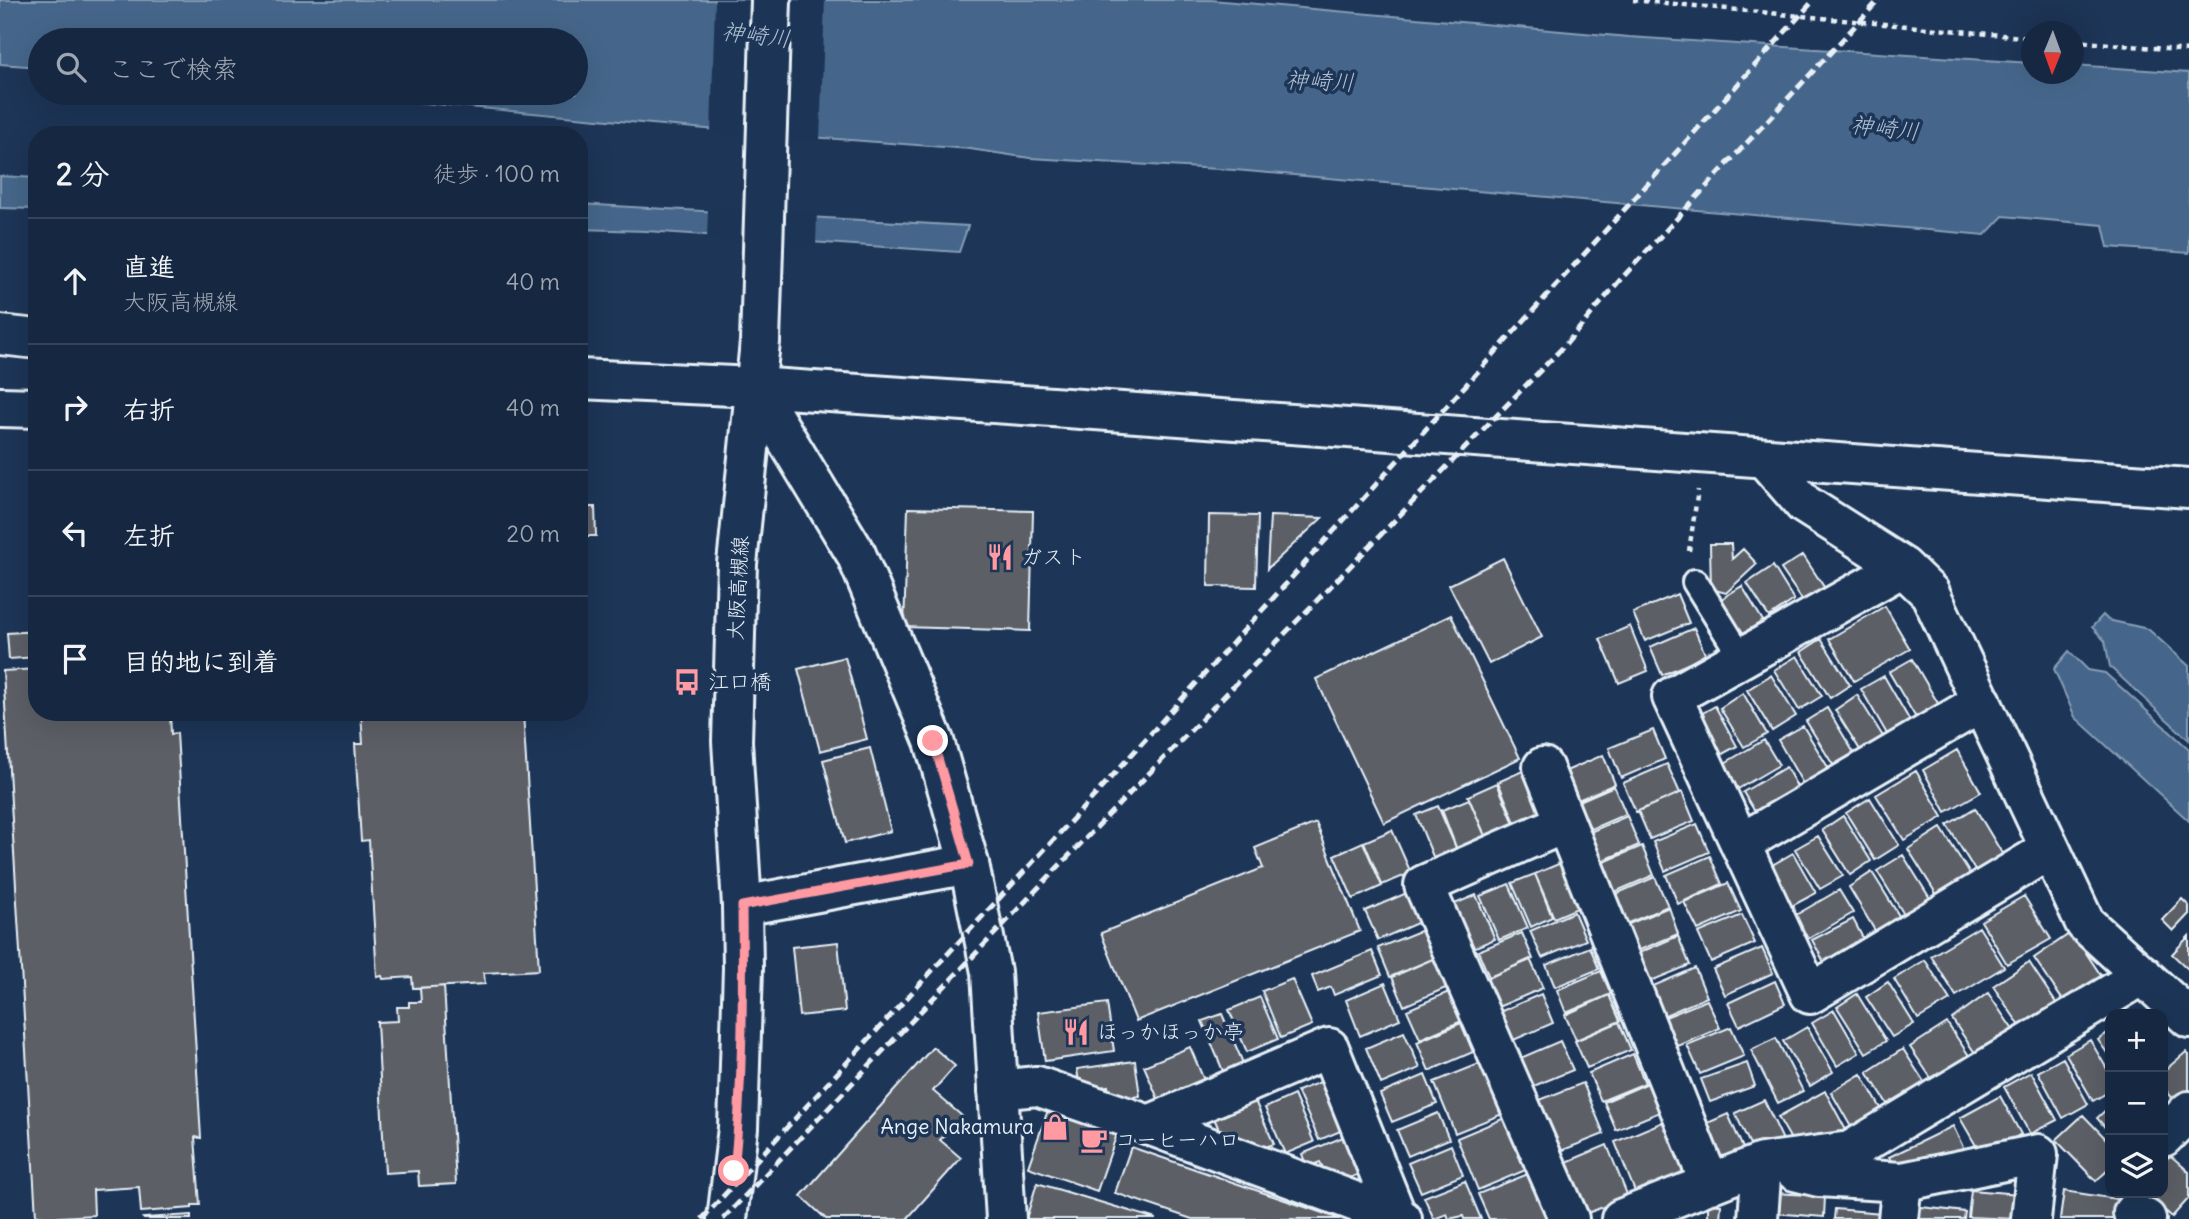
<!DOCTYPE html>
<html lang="ja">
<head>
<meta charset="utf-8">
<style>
  :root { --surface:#162841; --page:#1f3048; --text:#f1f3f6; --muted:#9ea6b1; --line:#35445a }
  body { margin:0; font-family:Delius,"Klee One",sans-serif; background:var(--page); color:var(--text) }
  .controls { position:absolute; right:21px; bottom:21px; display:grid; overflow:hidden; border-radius:14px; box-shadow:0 7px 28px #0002 }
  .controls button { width:63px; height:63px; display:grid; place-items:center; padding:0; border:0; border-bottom:2px solid var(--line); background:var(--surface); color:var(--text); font:35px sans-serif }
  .compass { position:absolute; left:2021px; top:21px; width:63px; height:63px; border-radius:50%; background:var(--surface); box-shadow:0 7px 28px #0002; rotate:181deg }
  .stop { position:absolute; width:21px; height:21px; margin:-16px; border:5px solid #ff9aa2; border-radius:50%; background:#fff }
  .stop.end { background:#ff9aa2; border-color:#fff; box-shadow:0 2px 7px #0008 }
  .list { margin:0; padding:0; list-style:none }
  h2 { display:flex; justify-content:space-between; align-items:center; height:91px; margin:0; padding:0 28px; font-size:30px }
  h2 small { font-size:23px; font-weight:400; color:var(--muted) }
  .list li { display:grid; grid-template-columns:46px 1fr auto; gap:21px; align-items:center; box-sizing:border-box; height:126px; padding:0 28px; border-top:2px solid var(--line) }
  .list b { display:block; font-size:26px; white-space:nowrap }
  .list p { margin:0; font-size:23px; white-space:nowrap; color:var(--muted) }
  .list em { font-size:23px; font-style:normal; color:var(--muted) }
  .icon { flex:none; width:38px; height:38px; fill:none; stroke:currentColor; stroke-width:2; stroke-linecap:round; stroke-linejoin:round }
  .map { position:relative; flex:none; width:2189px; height:1219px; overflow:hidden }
  .search { position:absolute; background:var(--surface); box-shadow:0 7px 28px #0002; left:28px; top:28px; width:560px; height:77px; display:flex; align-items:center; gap:18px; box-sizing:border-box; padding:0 24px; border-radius:38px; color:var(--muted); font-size:26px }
  .panel { position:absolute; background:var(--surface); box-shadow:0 7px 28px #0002; left:28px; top:126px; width:560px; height:595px; border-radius:28px }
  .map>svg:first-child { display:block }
  .water { fill:#44668a; stroke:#869eb6; stroke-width:2 }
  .pier { fill:#1d3557 }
  .building { fill:#5c5e66; stroke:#e8f1f8; stroke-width:2 }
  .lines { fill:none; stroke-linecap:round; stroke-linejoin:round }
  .lane-casing { stroke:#e8f1f8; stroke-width:30 }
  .street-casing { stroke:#e8f1f8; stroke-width:44 }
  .secondary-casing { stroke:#e8f1f8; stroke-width:44 }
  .primary-casing { stroke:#e8f1f8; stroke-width:44 }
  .path { stroke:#e8f1f8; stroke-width:4.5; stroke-dasharray:5 5; stroke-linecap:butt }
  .lane { stroke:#1d3557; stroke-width:24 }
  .street { stroke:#1d3557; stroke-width:38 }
  .secondary { stroke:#1d3557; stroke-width:38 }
  .primary { stroke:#1d3557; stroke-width:38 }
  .rail { stroke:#e8f1f8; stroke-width:5; stroke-dasharray:10 5; stroke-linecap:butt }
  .route { stroke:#ff9aa2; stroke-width:9 }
  .labels { text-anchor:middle; stroke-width:7; stroke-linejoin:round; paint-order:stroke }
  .poi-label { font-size:21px; fill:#e8f1f8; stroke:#1d3557; text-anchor:start }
  .street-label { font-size:21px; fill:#e8f1f8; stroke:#1d3557 }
  .water-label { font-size:23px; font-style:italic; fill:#afc0d2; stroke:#1d3557 }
</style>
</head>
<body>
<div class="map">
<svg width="2189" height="1219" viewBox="0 0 2189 1219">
  <rect width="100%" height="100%" fill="#1d3557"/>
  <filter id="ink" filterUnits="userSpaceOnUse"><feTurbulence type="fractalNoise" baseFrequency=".0143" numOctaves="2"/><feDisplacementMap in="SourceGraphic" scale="14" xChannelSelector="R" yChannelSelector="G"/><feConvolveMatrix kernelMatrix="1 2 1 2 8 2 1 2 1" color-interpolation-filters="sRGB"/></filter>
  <g filter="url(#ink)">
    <!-- water -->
    <path class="water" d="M0,0H1211L1629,37L2031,63L2032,74H2074V65L2189,73V253L2108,247L2103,225L2003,216L1985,235L1235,170L1030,158L970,149L717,130L317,93H576V40H40V67L0,64Z
      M0,176L37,178V209L0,208Z
      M579,204L968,226L959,252L646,231L579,229Z
      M2103,615L2108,620L2148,629L2189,666V740L2110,667L2105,641L2092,627Z
      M2069,651L2088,670L2105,673L2189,749V821L2075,717L2054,669Z"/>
    <!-- pier -->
    <path class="pier" d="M715,0H825L820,140L711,132Z
      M708,207L817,214L816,246L707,239Z"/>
    <!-- building -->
    <path class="building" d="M579,507H595L596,536H579Z
      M908,508L1033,511L1030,631L904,627Z
      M1209,515L1258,516L1256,587L1208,586Z
      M1270,516L1322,518L1267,569Z
      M1710,544H1731L1732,559L1743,549L1757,564L1726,593L1711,589Z
      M1803,555L1826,590L1805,604L1781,569Z
      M1503,558L1542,637L1489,664L1449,585Z
      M1773,566L1794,600L1769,617L1747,583Z
      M1742,586L1763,621L1738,636L1718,601Z
      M1677,594L1689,623L1645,641L1633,613Z
      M1885,606L1910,649L1854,681L1829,639Z
      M1451,615L1520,758L1384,823L1316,679Z
      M1630,626L1648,671L1619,683L1600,639Z
      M1694,628L1706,656L1662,675L1650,647Z
      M37,631V657L9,659L7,633Z
      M1821,639L1850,685L1830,698L1801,652Z
      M1797,656L1822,696L1799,710L1774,670Z
      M845,657L867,739L820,751L798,669Z
      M1912,659L1939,705L1916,718L1889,672Z
      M37,669V712H170L171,734L177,733L201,1138L195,1137L200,1205H192V1208L141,1212L139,1187L93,1190L94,1215L43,1218V1216H36L3,671Z
      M1771,675L1796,716L1772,731L1747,690Z
      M1884,676L1910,721L1887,734L1861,689Z
      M1743,693L1767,734L1744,747L1720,708Z
      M1857,695L1884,738L1862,753L1835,710Z
      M1715,706L1737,746L1717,757L1694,718Z
      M1827,708L1854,753L1833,765L1806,721Z
      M361,712H523L539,970L484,973L485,984L413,988L412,977L383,979L382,976L377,977L369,840L361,841L355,744H363Z
      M1803,726L1829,769L1803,784L1778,740Z
      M1653,730L1665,759L1621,778L1609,748Z
      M1764,740L1779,765L1738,789L1723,764Z
      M870,748L891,831L845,843L823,760Z
      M1957,750L1981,792L1946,812L1923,770Z
      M1603,755L1615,784L1571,803L1559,774Z
      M1667,764L1680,793L1636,812L1623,783Z
      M1786,767L1799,790L1757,815L1743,792Z
      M1527,769L1545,814L1516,825L1498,782Z
      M1916,771L1943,817L1904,840L1876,795Z
      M1497,783L1516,828L1487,840L1468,796Z
      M1614,786L1626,814L1582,833L1570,805Z
      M1682,792L1694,821L1650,839L1638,811Z
      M1870,798L1899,845L1875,860L1846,813Z
      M1469,799L1488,843L1459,855L1442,810Z
      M1438,806L1457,850L1434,859L1416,815Z
      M1975,808L2003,855L1976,872L1947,825Z
      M1627,816L1639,845L1595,864L1583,835Z
      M1843,816L1871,861L1850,875L1822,830Z
      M1316,823L1360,931L1136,1021L1101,933L1263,868L1255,848Z
      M1697,824L1709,852L1665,871L1653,842Z
      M1941,828L1970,874L1937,895L1908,849Z
      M1392,830L1411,873L1382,885L1364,842Z
      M1818,836L1843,876L1820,889L1795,849Z
      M1363,842L1382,886L1353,899L1334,855Z
      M1642,846L1654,875L1610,894L1597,865Z
      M1793,853L1816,893L1790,907L1767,868Z
      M1903,855L1931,900L1905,916L1877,871Z
      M1710,856L1722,884L1678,904L1666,875Z
      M1563,862L1582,906L1554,918L1535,874Z
      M1872,872L1901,919L1877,934L1849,887Z
      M1535,874L1552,917L1531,927L1512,883Z
      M1655,877L1668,906L1624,925L1611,896Z
      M1728,883L1741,911L1698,930L1684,902Z
      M1509,884L1528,928L1499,940L1480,896Z
      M1839,890L1853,913L1808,939L1794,916Z
      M1409,892L1422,921L1378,940L1365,911Z
      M1476,895L1495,939L1466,951L1447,907Z
      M2024,896L2051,939L2007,964L1981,921Z
      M2182,899L2189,906V914L2173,931L2162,920Z
      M1669,907L1678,934L1635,952L1624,926Z
      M1574,912L1586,940L1542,958L1530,931Z
      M1742,915L1755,943L1711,962L1698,933Z
      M1853,919L1865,942L1825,964L1812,940Z
      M1979,927L2004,967L1956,996L1931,956Z
      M1422,930L1435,958L1390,977L1378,948Z
      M2072,932L2102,977L2064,1002L2034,958Z
      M1522,933L1533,959L1489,977L1478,951Z
      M1678,936L1690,965L1646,983L1634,955Z
      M2189,936V970L2172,954Z
      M838,942L845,1011L799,1016L792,947Z
      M1590,947L1599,969L1555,987L1546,965Z
      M1762,948L1773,973L1725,995L1713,969Z
      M1372,951L1382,975L1334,995L1331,987L1318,992L1312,976Z
      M1435,958L1448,987L1404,1006L1392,977Z
      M1530,959L1543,988L1498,1007L1486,979Z
      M1925,960L1950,1000L1918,1019L1894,979Z
      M2029,962L2056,1003L2020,1026L1993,986Z
      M1695,968L1707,997L1663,1016L1651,987Z
      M1601,971L1611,994L1566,1013L1557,990Z
      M1292,979L1312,1025L1281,1038L1262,991Z
      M1775,981L1785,1004L1739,1026L1728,1003Z
      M1888,982L1914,1024L1892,1037L1866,997Z
      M1385,983L1400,1019L1360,1036L1346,1000Z
      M444,986L456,1184L419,1186L418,1171L385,1173L377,1022L398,1021L397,1007H409V1002H421L420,988Z
      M1451,991L1464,1020L1420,1039L1407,1010Z
      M1988,993L2013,1030L1977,1056L1952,1019Z
      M1541,994L1553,1023L1509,1042L1497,1013Z
      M1857,994L1886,1041L1866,1053L1837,1007Z
      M1609,995L1620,1021L1576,1040L1565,1015Z
      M1260,997L1278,1039L1247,1052L1229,1010Z
      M1707,1000L1720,1028L1676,1047L1663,1018Z
      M1107,1003L1114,1051L1045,1061L1038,1012Z
      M1834,1010L1859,1053L1837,1066L1812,1023Z
      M1222,1014L1243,1063L1223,1071L1202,1021Z
      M1619,1022L1631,1050L1587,1068L1575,1041Z
      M1461,1023L1473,1052L1429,1071L1417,1042Z
      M1947,1023L1970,1057L1933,1081L1910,1047Z
      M1731,1027L1744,1056L1700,1074L1687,1045Z
      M1807,1027L1833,1072L1810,1086L1783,1041Z
      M2110,1031V1057L2098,1040Z
      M1404,1032L1420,1068L1381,1084L1366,1048Z
      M1776,1038L1803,1091L1778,1103L1751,1050Z
      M2090,1040L2110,1074V1091L2093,1101L2066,1054Z
      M1560,1041L1573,1070L1529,1088L1516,1060Z
      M933,1047L955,1066L933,1091L962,1116L940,1140L961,1158L907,1219H826L801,1196Z
      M1190,1047L1204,1080L1158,1099L1144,1066Z
      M1903,1049L1926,1085L1890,1108L1867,1072Z
      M2186,1052L2189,1055V1097L2179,1106L2163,1087V1072Z
      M1633,1054L1645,1083L1601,1101L1589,1073Z
      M2063,1058L2088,1104L2063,1118L2038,1072Z
      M1135,1061L1140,1096L1110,1100L1108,1086L1080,1090L1077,1069Z
      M1484,1062L1505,1113L1455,1133L1434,1082Z
      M1747,1063L1755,1086L1710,1102L1701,1079Z
      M2031,1072L2057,1120L2030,1134L2004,1087Z
      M1861,1074L1882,1110L1851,1127L1831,1092Z
      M1425,1075L1437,1104L1392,1122L1380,1094Z
      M1323,1081L1343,1130L1319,1140L1297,1091Z
      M1583,1083L1604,1134L1553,1154L1532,1103Z
      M1648,1083L1660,1112L1616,1130L1604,1102Z
      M1825,1091L1847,1132L1824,1145L1819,1136L1796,1148L1778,1117Z
      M1294,1095L1314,1142L1285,1154L1265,1108Z
      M2000,1096L2021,1134L1982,1156L1960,1118Z
      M1764,1100L1783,1140L1754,1153L1735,1113Z
      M1255,1101L1274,1144L1254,1151L1250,1141L1241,1145L1236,1133L1223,1139L1214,1118Z
      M2110,1106V1133L2097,1118Z
      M1048,1110L1117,1134L1097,1191L1028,1167Z
      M1438,1113L1449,1139L1408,1156L1397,1130Z
      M1728,1114L1746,1155L1721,1166L1703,1125Z
      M2083,1115L2110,1143V1168L2096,1181L2056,1140Z
      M1507,1117L1528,1169L1478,1190L1457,1138Z
      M1665,1121L1686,1173L1636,1194L1615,1142Z
      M1953,1126L1964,1149L1925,1168L1897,1172L1889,1157Z
      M1343,1137L1359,1174L1340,1182L1336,1172L1327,1176L1320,1162L1307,1167L1302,1154Z
      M1451,1145L1463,1175L1421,1192L1408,1163Z
      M1607,1145L1628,1197L1578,1217L1557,1166Z
      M1131,1147L1340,1219H1192L1115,1193Z
      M2170,1155L2189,1172V1198L2172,1217L2146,1193H2163V1163Z
      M1528,1174L1547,1219H1489L1478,1194Z
      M1465,1181L1481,1219H1464L1463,1216L1449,1219L1447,1214L1434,1219L1424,1197Z
      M1037,1183L1156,1219H1026Z
      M1971,1190L2019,1194L2017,1219L1968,1217Z
      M2064,1191L2123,1200L2120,1219H2060Z
      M1774,1193L1825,1196L1824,1217L1773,1213Z
      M1708,1204L1721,1205L1720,1219H1708Z
      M1921,1207L1965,1212L1964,1219H1920Z
      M1835,1209L1882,1213V1219H1834Z
      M191,1215V1219H144L143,1218Z"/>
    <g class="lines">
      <defs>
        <path id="lane" d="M1695,582L1742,658"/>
        <path id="street" d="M0,407L37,408
          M1765,459L1804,504L1903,567L1930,593L2085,923L2189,1018
          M1903,567L1672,697L1810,994L2049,850
          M1543,767L1710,1184
          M1565,823L1424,885L1569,1219
          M1740,844L1982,702
          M742,906L969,864
          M998,1090L1037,1086L1149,1125L1402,1219
          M1149,1125L1329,1048L1397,1217
          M2163,1137L2189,1111
          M1795,1171L1819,1177L1902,1182L2038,1154L2031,1219
          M2133,1213L2146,1219
          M1621,1219L1762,1163L1850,1151L2143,975
          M1758,1219L1762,1163
          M1898,1219L1902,1182"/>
        <path id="secondary" d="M0,335L37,339
          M579,379L755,387L1067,408L2189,488
          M755,387L856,554L934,741L969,864L991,972L1006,1219"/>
        <path id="primary" d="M727,1219L738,1128L743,968L742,906L732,741L737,564L760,342L771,0"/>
      </defs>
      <!-- lane casing -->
      <use href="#lane" class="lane-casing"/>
      <!-- street casing -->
      <use href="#street" class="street-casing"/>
      <!-- secondary casing -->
      <use href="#secondary" class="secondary-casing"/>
      <!-- primary casing -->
      <use href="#primary" class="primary-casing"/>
      <!-- path -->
      <path class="path" d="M1633,0L2032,38
        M2074,41L2189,51
        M1689,551L1698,490"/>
      <!-- lane -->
      <use href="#lane" class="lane"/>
      <!-- street -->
      <use href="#street" class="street"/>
      <!-- secondary -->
      <use href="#secondary" class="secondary"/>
      <!-- primary -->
      <use href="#primary" class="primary"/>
      <!-- rail -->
      <path class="rail" d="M702,1219L1096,794L1814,0
        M723,1219L1060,865L1567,343L1620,280L1879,0"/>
    </g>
  </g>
  <g class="lines" filter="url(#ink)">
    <!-- route -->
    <path class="route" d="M734,1171C743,1083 743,994 742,906L969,864L933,741"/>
  </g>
  <!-- icons -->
  <defs>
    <symbol id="restaurant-bare" viewBox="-9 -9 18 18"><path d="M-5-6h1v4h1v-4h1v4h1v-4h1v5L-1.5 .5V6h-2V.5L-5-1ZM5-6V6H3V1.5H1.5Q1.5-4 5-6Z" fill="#ff9aa2" stroke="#1d3557" stroke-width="2.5" paint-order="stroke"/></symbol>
    <symbol id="bus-bare" viewBox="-9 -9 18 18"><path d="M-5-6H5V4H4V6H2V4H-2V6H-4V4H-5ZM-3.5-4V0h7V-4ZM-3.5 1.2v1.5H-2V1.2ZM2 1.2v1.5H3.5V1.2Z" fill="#ff9aa2" stroke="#1d3557" stroke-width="2.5" paint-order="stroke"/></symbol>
    <symbol id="shop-bare" viewBox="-9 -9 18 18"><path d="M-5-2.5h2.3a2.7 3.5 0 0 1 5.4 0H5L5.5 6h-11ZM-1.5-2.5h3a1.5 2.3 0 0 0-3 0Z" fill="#ff9aa2" stroke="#1d3557" stroke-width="2.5" paint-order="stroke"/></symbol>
    <symbol id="cafe-bare" viewBox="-9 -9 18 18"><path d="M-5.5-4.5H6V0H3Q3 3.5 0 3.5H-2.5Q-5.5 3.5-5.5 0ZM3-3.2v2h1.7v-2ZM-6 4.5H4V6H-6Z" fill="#ff9aa2" stroke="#1d3557" stroke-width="2.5" paint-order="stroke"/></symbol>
  </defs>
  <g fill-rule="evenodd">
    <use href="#restaurant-bare" x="981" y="538" width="38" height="38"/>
    <use href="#bus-bare" x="668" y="663" width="38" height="38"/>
    <use href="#restaurant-bare" x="1057" y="1013" width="38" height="38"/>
    <use href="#shop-bare" x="1036" y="1108" width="38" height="38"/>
    <use href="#cafe-bare" x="1075" y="1121" width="38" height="38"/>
  </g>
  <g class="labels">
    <!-- poi labels -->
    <g class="poi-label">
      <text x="1021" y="564">ガスト</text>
      <text x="708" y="689">江口橋</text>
      <text x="1097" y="1039">ほっかほっか亭</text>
      <text x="1034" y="1134" text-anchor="end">Ange Nakamura</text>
      <text x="1115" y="1147">コーヒーハロ</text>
    </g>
    <!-- street labels -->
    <g class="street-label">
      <text transform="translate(738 588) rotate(-87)" y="7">大阪高槻線</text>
    </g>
    <!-- water labels -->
    <g class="water-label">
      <text transform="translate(756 35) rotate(7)" y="8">神崎川</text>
      <text transform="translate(1320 81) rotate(2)" y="8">神崎川</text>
      <text transform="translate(1885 128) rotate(6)" y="8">神崎川</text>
    </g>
  </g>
</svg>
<div class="controls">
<button>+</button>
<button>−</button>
<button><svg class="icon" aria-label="layers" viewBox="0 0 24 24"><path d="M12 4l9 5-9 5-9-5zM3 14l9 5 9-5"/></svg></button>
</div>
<svg class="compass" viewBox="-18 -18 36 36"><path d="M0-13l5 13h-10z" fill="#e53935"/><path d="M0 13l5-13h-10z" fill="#9ea6b1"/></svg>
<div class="stop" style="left:734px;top:1171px"></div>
<div class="stop end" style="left:933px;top:741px"></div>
<div class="search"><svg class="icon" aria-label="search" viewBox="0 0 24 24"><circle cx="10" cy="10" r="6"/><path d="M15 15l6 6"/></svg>ここで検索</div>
<section class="panel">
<h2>2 分<small>徒歩 · 100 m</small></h2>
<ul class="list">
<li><svg class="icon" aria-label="ahead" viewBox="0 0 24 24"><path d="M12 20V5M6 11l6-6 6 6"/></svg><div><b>直進</b><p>大阪高槻線</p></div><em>40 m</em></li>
<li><svg class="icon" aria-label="right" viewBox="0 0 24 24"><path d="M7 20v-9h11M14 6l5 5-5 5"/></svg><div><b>右折</b></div><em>40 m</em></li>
<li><svg class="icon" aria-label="left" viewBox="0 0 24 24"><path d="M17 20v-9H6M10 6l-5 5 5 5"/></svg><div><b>左折</b></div><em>20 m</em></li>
<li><svg class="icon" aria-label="arrive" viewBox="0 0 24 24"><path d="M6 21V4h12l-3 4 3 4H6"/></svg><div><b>目的地に到着</b></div></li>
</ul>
</section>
</div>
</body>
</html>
